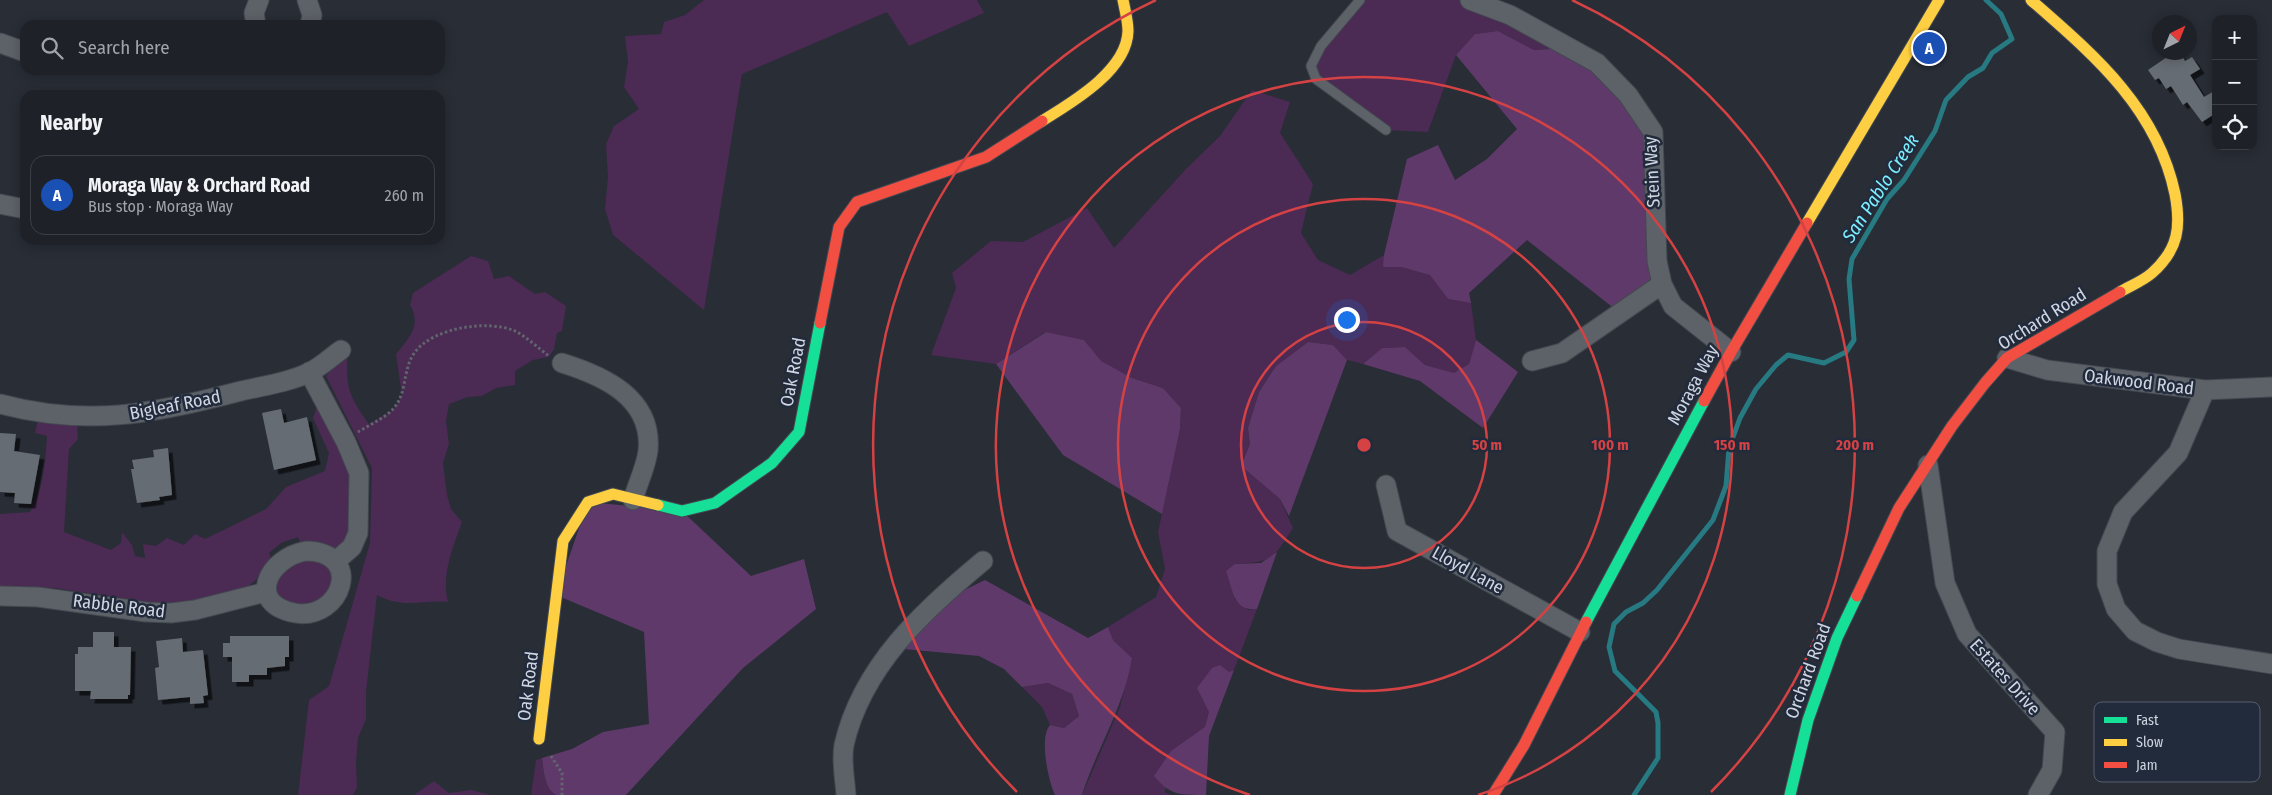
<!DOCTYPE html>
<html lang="en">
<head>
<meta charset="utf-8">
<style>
  :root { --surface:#1e2228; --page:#262a30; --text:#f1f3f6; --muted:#a1a4a8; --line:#3c3f45; --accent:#959aa5 }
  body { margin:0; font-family:"Fira Sans Condensed",sans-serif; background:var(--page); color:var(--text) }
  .controls { position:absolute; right:15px; top:15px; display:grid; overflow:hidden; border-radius:10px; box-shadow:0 2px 12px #0003 }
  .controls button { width:45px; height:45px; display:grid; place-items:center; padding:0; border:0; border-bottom:1px solid var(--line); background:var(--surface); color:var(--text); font:25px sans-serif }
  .compass { position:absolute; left:2152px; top:15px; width:45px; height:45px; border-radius:50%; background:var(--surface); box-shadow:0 2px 12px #0003; rotate:43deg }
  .you { position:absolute; left:1346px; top:319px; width:18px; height:18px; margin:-12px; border:4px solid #fff; border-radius:50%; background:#1a73e8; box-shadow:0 0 0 8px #1a73e833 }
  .badge { display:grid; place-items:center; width:32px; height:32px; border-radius:50%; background:var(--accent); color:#fff; font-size:16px; font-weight:700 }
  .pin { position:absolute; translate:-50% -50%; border:2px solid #fff; box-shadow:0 1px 5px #0006 }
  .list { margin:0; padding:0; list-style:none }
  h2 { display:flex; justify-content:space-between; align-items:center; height:65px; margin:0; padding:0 20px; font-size:21px }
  h2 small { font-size:16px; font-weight:400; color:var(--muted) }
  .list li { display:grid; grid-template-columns:32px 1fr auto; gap:15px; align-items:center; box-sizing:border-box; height:80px; margin:0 10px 10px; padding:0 10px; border:1px solid var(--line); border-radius:15px }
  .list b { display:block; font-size:19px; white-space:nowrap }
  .list p { margin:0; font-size:16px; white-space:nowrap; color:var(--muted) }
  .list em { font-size:16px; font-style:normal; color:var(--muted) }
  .icon { flex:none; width:28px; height:28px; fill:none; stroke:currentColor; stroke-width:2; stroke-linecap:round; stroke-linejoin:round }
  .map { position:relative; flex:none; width:2272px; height:795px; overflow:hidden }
  .search { position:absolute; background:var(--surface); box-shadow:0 2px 12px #0003; left:20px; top:20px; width:425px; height:55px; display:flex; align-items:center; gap:12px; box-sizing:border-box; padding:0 18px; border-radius:15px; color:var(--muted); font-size:19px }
  .panel { position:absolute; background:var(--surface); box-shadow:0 2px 12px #0003; left:20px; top:90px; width:425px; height:155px; border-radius:15px }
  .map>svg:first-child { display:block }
  .green { fill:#4b2a54 }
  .forest { fill:#60396b }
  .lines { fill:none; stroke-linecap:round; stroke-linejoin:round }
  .stream { stroke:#277982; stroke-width:5 }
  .building { fill:#666c73; filter:url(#shadow) }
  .lane-casing { stroke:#434850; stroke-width:11 }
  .street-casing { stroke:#434850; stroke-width:21 }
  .fast-casing { stroke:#434850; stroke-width:13 }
  .slow-casing { stroke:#434850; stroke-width:13 }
  .jam-casing { stroke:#434850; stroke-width:13 }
  .path { stroke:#61656c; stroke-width:3; stroke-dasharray:2.5 2.5; stroke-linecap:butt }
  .lane { stroke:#5d6168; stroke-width:9 }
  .street { stroke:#5d6168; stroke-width:19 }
  .fast { stroke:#16e098; stroke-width:11 }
  .slow { stroke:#ffcf43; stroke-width:11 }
  .jam { stroke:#f24e42; stroke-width:11 }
  .ring { fill:none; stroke:#d54244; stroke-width:2.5 }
  .labels { text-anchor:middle; stroke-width:5; stroke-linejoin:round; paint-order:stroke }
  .street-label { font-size:18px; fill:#cfd5e1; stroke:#222b3c }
  .water-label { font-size:19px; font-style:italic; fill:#7beffe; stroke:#222b3c }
  .key { fill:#222b3c; stroke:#565e6e; stroke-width:1 }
  .key-label { font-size:14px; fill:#cfd5e1 }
  .centre { fill:#d54244; stroke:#222b3c; stroke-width:2.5 }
  .ring-label { font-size:15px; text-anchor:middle; font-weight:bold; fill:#d54244; stroke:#222b3c; stroke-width:5; stroke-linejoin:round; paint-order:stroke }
</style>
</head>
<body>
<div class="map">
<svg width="2272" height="795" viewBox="0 0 2272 795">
  <defs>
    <filter id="shadow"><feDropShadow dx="4.5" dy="4.5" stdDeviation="0" flood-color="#0009"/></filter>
  </defs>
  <rect width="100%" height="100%" fill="#282d36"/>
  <!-- green -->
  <path class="green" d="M704,0H977L984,13L909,46L887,12L742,74L704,310L613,235L605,209L608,177L606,144L614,126L639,109L624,87L628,62L625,36L661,34L664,22L685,15Z
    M1360,0H1470L1568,48L1534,50L1498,31L1475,34L1456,55L1428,132L1386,130L1316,79L1311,66Z
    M1252,90L1290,102L1280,133L1313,184L1301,233L1318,260L1350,275L1384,255V267H1401L1431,275L1448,299L1471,303L1476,340L1469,364L1454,374L1425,365L1405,347L1382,348L1363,364L1347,360L1333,345L1308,342L1276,366L1259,392L1248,428L1250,444L1241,466L1280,499L1293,528C1273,559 1273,562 1235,564V599L1248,610L1257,609L1234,670L1229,672L1209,712L1205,728L1164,792L1172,795H1082L1120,707L1132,658L1113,640L1108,627L1156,597L1165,569L1158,532L1180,429L1181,408L1163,388L1132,378L1100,361L1084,340L1045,332L996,364L931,355L956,288L952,273L991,241L1023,242L1087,208L1114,248L1186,169L1220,136Z
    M471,256L488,261L494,279L509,276L535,294L545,292L566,306L562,331L557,333L554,349L549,357L533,360L515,371V385L496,388L482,396L468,397L449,404L446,421L449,444L443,463L447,495L451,509L462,522C453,547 441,575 448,602C429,600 410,606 392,601C387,600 382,597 377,595L366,692V719L358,738L356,763L357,787L353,795H298L309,700L329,686L370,543L372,468L326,376L348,352C345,387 349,396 369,424L393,410L402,396L396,354C409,338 422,325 410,305L413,293Z
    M317,406L341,449L353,484L349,539L336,552L314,543L300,542L298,537L281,543L269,553L271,557L256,580L243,590L204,600L162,604L55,588L0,586V514L30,512C44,489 45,462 47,436L35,433L38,419L77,423L78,439L69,449L64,532L111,550L121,543L122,532L132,545L135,556L145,558L143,544L156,546L167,538L184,545L195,534L205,539L266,509L286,487L325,471L329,453L313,418Z
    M308,557L326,561L336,573L332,589L319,602L304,606L292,604L276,593L277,576Z
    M1048,683L1072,694L1079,716L1064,728L1050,725L1042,707L1022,687Z
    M542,758C544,771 544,788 556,795H531L536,760Z
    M434,781L449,793L471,790L491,795H414Z"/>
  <!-- forest -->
  <path class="forest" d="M1498,31L1534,50L1568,48L1597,63L1653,132L1662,284L1620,313L1527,240L1469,293L1471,303L1448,299L1430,275L1401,267H1383L1384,255L1407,159L1438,145L1455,180L1487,159L1517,129L1456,55L1475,34Z
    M1046,332L1084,340L1101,361L1132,378L1163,388L1181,408L1180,429L1162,514L1063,455L996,364Z
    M1476,340L1518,372L1483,428L1420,381L1363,364L1382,348L1405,347L1425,365L1454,373L1469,364Z
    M1308,342L1333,345L1347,360L1289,516L1280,499L1241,466L1250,444L1248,428L1259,392L1276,366Z
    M588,502L682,511L751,576L804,559L816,609L743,668L626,795H556C544,788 544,771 542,758L572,749L603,732L649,724L644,632L556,595Z
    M1277,552L1257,609C1233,612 1233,589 1226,571L1235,564L1261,563Z
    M985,580L1088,638L1108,627L1113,640L1132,658C1124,707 1097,748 1082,795H1055C1048,780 1039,737 1050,725L1064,728L1079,716L1072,694L1048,683L1022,687L1004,669L979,656L904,649L950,597Z
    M1220,665L1229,672L1234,670L1209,736L1206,795C1178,795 1170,795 1154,776L1171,751L1205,727L1209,712L1197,688L1212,668Z"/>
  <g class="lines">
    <!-- stream -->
    <path class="stream" d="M1634,795L1658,758V723L1656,712L1615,671L1609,647L1614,624L1626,612L1643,603L1657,590L1713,520L1726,486L1729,448L1740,418L1756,389L1776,365L1788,355L1824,363L1846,352L1854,340L1849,279L1852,259L1887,199L1904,180L1935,131L1946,100L1968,77L1983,68L1992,53L2012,39L2001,14L1986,0"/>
  </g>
  <!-- building -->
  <path class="building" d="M2181,54L2185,61L2192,57L2200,69L2190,75L2204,97L2216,90V113L2202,122L2187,102L2183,105L2171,86L2166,89L2159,78L2155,80L2148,70L2170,55L2173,59Z
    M281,409L284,423L307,417L316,460L274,470L262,413Z
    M0,433L16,434L14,451L40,455L31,504L14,503L15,493L0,492Z
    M168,448L172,495L159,497L160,500L137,503L131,469H134L132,460L154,457L153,450Z
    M93,632H114V647H131L130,695H128V699H90L91,691H75V654H78V647H93Z
    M230,636H289V657H285V666L267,668V675H249V682H232V657H223V643H230Z
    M182,638L183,652L203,650L208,695L203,696L204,703L190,704V697L158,700L155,668L159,667L156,641Z"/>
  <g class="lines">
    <defs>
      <path id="lane" d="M1360,0L1321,46L1311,66L1316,79L1386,130"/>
      <path id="street" d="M307,0L312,15L310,25
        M1470,0L1510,15L1597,63L1628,95L1653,132L1657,261L1662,284L1673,306L1731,352
        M256,25L254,13L259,0
        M0,43L25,52
        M0,204L25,209
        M2007,358L2047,370L2205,390L2272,387
        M1532,361L1562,353L1662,284
        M562,363C604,376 653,398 648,451C646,467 637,485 633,500
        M309,372L346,442L359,473L358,533L352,547L336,561
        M2205,390L2178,453L2123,512L2107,551V584L2116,609L2135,631L2157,642L2179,649L2272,664
        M0,404C86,427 153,414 237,392C261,386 288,383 310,372C322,366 331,357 341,350
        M1928,465L1945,583L1967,634L2055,732L2052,770L2038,795
        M1386,485L1397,531L1580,632
        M306,551C365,552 342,621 295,613C246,604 267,558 306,551Z
        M0,596L38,597L146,612L171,613L195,610L266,592
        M846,795C845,779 841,761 844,745C862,666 924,610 983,561"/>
      <path id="fast" d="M658,505L682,511L715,503L772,463L799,432L820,323
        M1586,622L1704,401
        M1790,795L1808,720L1837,638L1857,596"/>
      <path id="slow" d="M2031,0C2094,55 2157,108 2175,194C2181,226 2179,249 2152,273C2143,281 2130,286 2120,292
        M1042,121C1071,103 1127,71 1128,31C1128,21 1125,10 1123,0
        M1807,223L1939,0
        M539,739L563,541L588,502L613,494L658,505"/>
      <path id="jam" d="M820,323L839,227L857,202L986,157L1042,121
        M1704,401L1731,352L1807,223
        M1857,596L1899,508L1952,426L1985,383L2007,358L2120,292
        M1493,795L1524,745L1586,622"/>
    </defs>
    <!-- lane casing -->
    <use href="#lane" class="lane-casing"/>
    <!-- street casing -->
    <use href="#street" class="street-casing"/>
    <!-- fast casing -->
    <use href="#fast" class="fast-casing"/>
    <!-- slow casing -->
    <use href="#slow" class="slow-casing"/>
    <!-- jam casing -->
    <use href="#jam" class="jam-casing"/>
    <!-- path -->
    <path class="path" d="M358,432C369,425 385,418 393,409C408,393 402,369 415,352C433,328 487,319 515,331C527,337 538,348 549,356
      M551,756L562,773V795"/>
    <!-- lane -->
    <use href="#lane" class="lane"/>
    <!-- street -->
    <use href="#street" class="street"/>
    <!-- fast -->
    <use href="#fast" class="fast"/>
    <!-- slow -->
    <use href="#slow" class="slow"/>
    <!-- jam -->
    <use href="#jam" class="jam"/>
  </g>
  <!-- distance rings -->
  <g class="ring">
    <circle cx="1364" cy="445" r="123"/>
    <circle cx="1364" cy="445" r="246"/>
    <path d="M1250 795A368 368 0 1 1 1478 795"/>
    <path d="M1017 792A491 491 0 0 1 1156 0M1572 0A491 491 0 0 1 1711 792"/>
  </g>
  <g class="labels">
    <!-- street labels -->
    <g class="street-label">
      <text transform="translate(1652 172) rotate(-93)" y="6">Stein Way</text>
      <text transform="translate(2042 319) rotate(-32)" y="6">Orchard Road</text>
      <text transform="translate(793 372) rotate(-79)" y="6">Oak Road</text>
      <text transform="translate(2139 382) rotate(7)" y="6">Oakwood Road</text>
      <text transform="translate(1693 385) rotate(-62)" y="6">Moraga Way</text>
      <text transform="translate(175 405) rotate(-11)" y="6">Bigleaf Road</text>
      <text transform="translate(1468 570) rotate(29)" y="6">Lloyd Lane</text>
      <text transform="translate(119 606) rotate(7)" y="6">Rabble Road</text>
      <text transform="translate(1808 671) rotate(-70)" y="6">Orchard Road</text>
      <text transform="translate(2005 677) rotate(48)" y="6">Estates Drive</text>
      <text transform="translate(528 686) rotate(-83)" y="6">Oak Road</text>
    </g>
    <!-- water labels -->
    <g class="water-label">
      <text transform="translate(1880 188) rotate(-57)" y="7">San Pablo Creek</text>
    </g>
  </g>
  <!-- legend -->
  <rect x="2094" y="702" width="166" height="80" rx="8" class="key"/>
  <rect x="2104" y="717" width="23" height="6" fill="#16e098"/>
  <rect x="2104" y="739" width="23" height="7" fill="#ffcf43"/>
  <rect x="2104" y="762" width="23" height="6" fill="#f24e42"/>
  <g class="key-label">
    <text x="2136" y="725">Fast</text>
    <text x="2136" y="747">Slow</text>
    <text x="2136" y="770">Jam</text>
  </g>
  <circle cx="1364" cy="445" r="8" class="centre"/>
  <g class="ring-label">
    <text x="1487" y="450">50 m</text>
    <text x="1610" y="450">100 m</text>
    <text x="1732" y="450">150 m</text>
    <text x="1855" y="450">200 m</text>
  </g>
</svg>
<div class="controls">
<button>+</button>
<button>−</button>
<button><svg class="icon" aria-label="locate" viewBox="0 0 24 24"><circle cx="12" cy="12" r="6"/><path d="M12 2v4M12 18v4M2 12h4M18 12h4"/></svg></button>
</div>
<svg class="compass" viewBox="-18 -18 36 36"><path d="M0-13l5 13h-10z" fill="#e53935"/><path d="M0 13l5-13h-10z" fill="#a1a4a8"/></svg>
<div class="you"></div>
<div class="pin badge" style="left:1929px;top:48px;background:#1a4fb4">A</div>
<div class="search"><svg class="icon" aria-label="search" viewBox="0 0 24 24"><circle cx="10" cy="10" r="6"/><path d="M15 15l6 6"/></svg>Search here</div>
<section class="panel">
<h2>Nearby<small></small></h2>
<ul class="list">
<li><span class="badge" style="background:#1a4fb4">A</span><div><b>Moraga Way &amp; Orchard Road</b><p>Bus stop · Moraga Way</p></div><em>260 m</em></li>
</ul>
</section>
</div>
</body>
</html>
